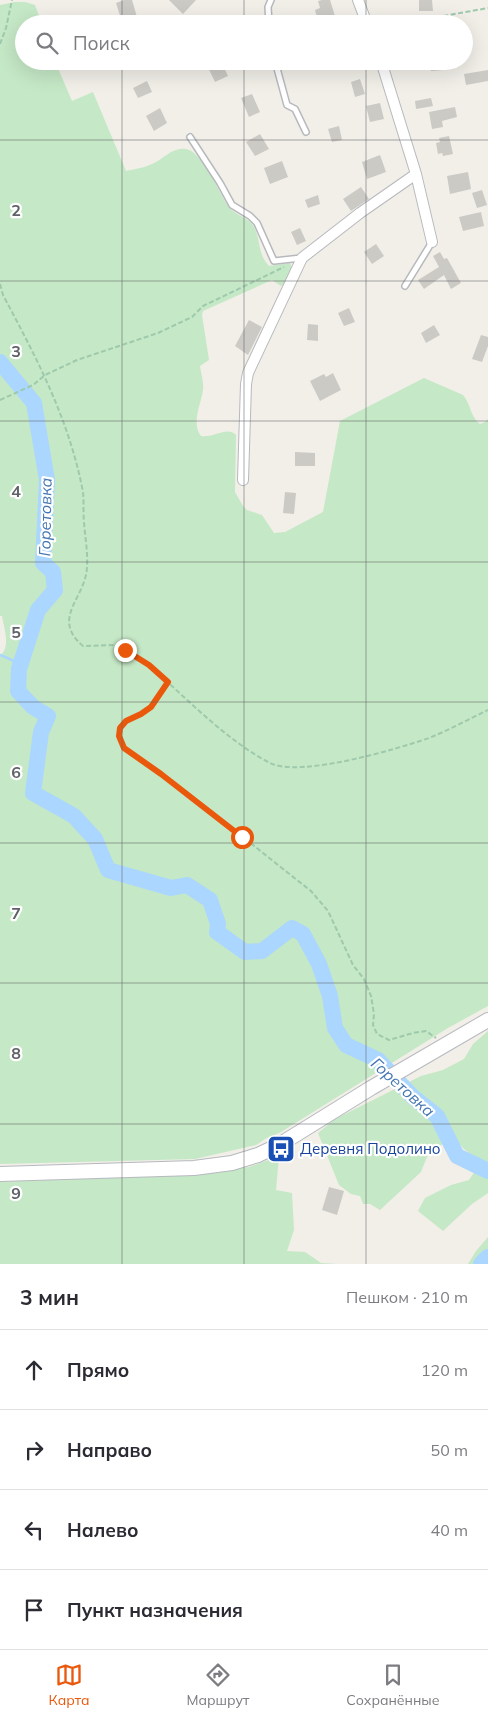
<!DOCTYPE html>
<html lang="ru">
<head>
<meta charset="utf-8">
<style>
  :root { --surface:#fff; --page:#f7f7f7; --text:#2b2b33; --muted:#7c7c81; --line:#e1e1e2; --accent:#ea580c }
  body { margin:0; font-family:Mulish,sans-serif; background:var(--page); color:var(--text) }
  .stop { position:absolute; width:15px; height:15px; margin:-11px; border:4px solid #ea580c; border-radius:50%; background:#fff }
  .stop.end { background:#ea580c; border-color:#fff; box-shadow:0 1px 5px #0008 }
  .list { margin:0; padding:0; list-style:none }
  h2 { display:flex; justify-content:space-between; align-items:center; height:65px; margin:0; padding:0 20px; font-size:21px }
  h2 small { font-size:16px; font-weight:400; color:var(--muted) }
  .list li { display:grid; grid-template-columns:32px 1fr auto; gap:15px; align-items:center; box-sizing:border-box; height:80px; padding:0 20px; border-top:1px solid var(--line) }
  .list b { display:block; font-size:19px; white-space:nowrap }
  .list em { font-size:16px; font-style:normal; color:var(--muted) }
  .icon { flex:none; width:28px; height:28px; fill:none; stroke:currentColor; stroke-width:2; stroke-linecap:round; stroke-linejoin:round }
  .map { position:relative; flex:none; width:488px; height:1264px; overflow:hidden }
  .search { position:absolute; background:var(--surface); box-shadow:0 5px 20px #0002; left:15px; right:15px; top:15px; height:55px; display:flex; align-items:center; gap:12px; box-sizing:border-box; padding:0 18px; border-radius:28px; color:var(--muted); font-size:19px }
  .sheet { height:385px; background:var(--surface) }
  nav { display:flex; justify-content:space-around; align-items:center; box-sizing:border-box; height:70px; border-top:1px solid var(--line); background:var(--surface); font-size:14px; color:var(--muted) }
  nav a { display:grid; justify-items:center; gap:2px }
  nav .on { color:var(--accent) }
  .map>svg:first-child { display:block }
  .green { fill:#c5e8c6 }
  .lines { fill:none; stroke-linecap:round; stroke-linejoin:round }
  .stream { stroke:#aad6ff; stroke-width:2.5 }
  .river { stroke:#aad6ff; stroke-width:16 }
  .building { fill:#cccac5 }
  .lane-casing { stroke:#b8b9be; stroke-width:8 }
  .street-casing { stroke:#b8b9be; stroke-width:12 }
  .secondary-casing { stroke:#b6b9bf; stroke-width:16 }
  .path { stroke:#9ec9ac; stroke-width:2; stroke-dasharray:5 2.5; stroke-linecap:butt }
  .lane { stroke:#fff; stroke-width:5 }
  .street { stroke:#fff; stroke-width:10 }
  .secondary { stroke:#fff; stroke-width:14 }
  .route { stroke:#ea580c; stroke-width:6 }
  .grid { fill:none; stroke:#5f6268; stroke-width:1; stroke-opacity:0.55 }
  .labels { text-anchor:middle; stroke-width:4.5; stroke-linejoin:round; paint-order:stroke }
  .transit-label { font-size:15px; fill:#164399; stroke:#fff; text-anchor:start }
  .water-label { font-size:16px; font-style:italic; fill:#4476b2; stroke:#fff }
  .grid-label { font-size:16px; text-anchor:middle; font-weight:bold; fill:#5f6268; stroke:#fff; stroke-width:4.5; stroke-linejoin:round; paint-order:stroke }
</style>
</head>
<body>
<div class="map">
<svg width="488" height="1264" viewBox="0 0 488 1264">
  <rect width="100%" height="100%" fill="#f1efe8"/>
  <!-- green -->
  <path class="green" d="M15,2H25L35,5L42,24H24V61H55L72,101L93,92L126,171C134,169 144,168 152,164C164,159 172,147 186,149C200,150 219,191 226,203C234,217 247,215 254,227C261,240 257,253 269,266L290,263L292,268L286,282L281,286L272,280L203,311L202,315L209,360L200,366C201,374 204,382 203,390C201,404 191,423 201,436C215,438 227,426 236,435L235,492L243,506L247,510L262,515L274,533L285,532L323,512L340,421L424,378L463,395C471,404 470,417 480,424L485,422L488,419V1006L448,1028L281,1132L265,1139L256,1145L195,1159L0,1164V656C11,647 4,628 2,616H0V5Z
    M488,1031V1193L472,1204L443,1231L418,1211L425,1198L451,1185L469,1180L481,1162L464,1149L452,1136L427,1157L421,1172L380,1210L370,1204H363L360,1196L351,1194L339,1185L318,1133L335,1119L421,1076L443,1070L464,1059L473,1044Z
    M279,1156L276,1190L292,1193L294,1230L287,1251L305,1252L321,1263L337,1264H0V1182L196,1174L249,1167Z
    M488,1237V1264H468L476,1251Z"/>
  <g class="lines">
    <!-- stream -->
    <path class="stream" d="M0,655L12,660L19,669"/>
    <!-- river -->
    <path class="river" d="M0,362L34,403L47,480L43,563L53,572L55,590L38,610L19,669L18,691L33,707L48,716L41,732L33,793L74,816L95,839L108,870L171,888L187,885L210,900L218,924L217,932L245,952L262,951L292,928L303,934L319,964L330,996L335,1028L346,1045L378,1060L413,1097L437,1116L457,1156L488,1171
      M481,1264L488,1257"/>
  </g>
  <!-- building -->
  <path class="building" d="M124,0H132L137,17L122,22L116,3Z
    M169,0H196L183,14Z
    M322,0H330L335,16L318,21L315,10L320,8L318,1Z
    M419,0H432L433,11H419Z
    M205,61H221L228,76L215,82Z
    M430,61H453L454,69L431,71Z
    M488,70V81L466,85L464,74Z
    M360,79L365,94L355,97L351,82Z
    M147,81L152,92L138,98L133,88Z
    M252,94L260,112L249,117L241,98Z
    M431,98L433,106L416,109L415,101Z
    M380,103L384,119L370,122L366,106Z
    M455,107L457,117L442,121L443,127L432,129L429,112Z
    M160,108L167,123L154,131L146,116Z
    M339,126L342,140L332,142L328,129Z
    M260,134L269,149L255,156L246,142Z
    M449,136L453,154L443,156L442,153L438,154L436,143L440,142L439,138Z
    M380,155L386,172L367,179L362,162Z
    M282,161L288,177L270,184L264,168Z
    M468,172L471,189L450,194L447,176Z
    M361,187L369,199L351,211L343,199Z
    M482,190L487,205L477,208L472,193Z
    M318,195L320,204L308,208L305,200Z
    M481,212L484,226L463,231L459,217Z
    M300,228L306,241L297,245L291,232Z
    M376,244L384,256L372,264L364,252Z
    M440,252L444,259L447,258L461,283L451,289L444,275L424,289L418,280L439,267L433,256Z
    M349,308L355,322L344,326L338,313Z
    M249,320L262,327L248,355L235,346Z
    M308,324L318,325V341L307,340Z
    M434,325L440,335L426,343L421,333Z
    M481,335L488,337V346L482,362L472,359Z
    M333,373L341,390L320,401L310,381L324,374L326,377Z
    M295,452L315,453V466H295Z
    M285,492L296,493L294,514L283,513Z
    M329,1187L344,1191L337,1215L322,1210Z"/>
  <g class="lines">
    <defs>
      <path id="lane" d="M269,24L268,7L271,0
        M275,61L287,105L295,109L306,132
        M190,137L220,183L232,205L250,216L257,223L274,261L301,258
        M405,286L432,242"/>
      <path id="street" d="M358,0L367,24
        M381,61L416,174L432,242
        M243,480L246,384L248,373L302,258L360,213L416,174"/>
      <path id="secondary" d="M0,1174L194,1168L232,1163L258,1155L279,1145L371,1088L488,1020"/>
    </defs>
    <!-- lane casing -->
    <use href="#lane" class="lane-casing"/>
    <!-- street casing -->
    <use href="#street" class="street-casing"/>
    <!-- secondary casing -->
    <use href="#secondary" class="secondary-casing"/>
    <!-- path -->
    <path class="path" d="M399,24L488,8
      M0,44L6,28L12,0
      M0,284L3,295C37,359 69,419 83,492C84,501 83,512 84,522C85,537 88,552 87,567C86,598 50,618 83,646L116,645L149,665C185,697 227,741 270,763C300,778 397,749 429,738C449,730 469,719 488,710
      M0,400L33,385L45,375L77,360L158,333L192,317L203,306L284,267
      M168,682C163,690 158,700 151,707C142,716 116,719 119,736C121,751 149,765 161,774C212,811 261,852 311,891L328,911L353,965L364,979L371,996L374,1014L373,1025L377,1034L389,1040L413,1033L426,1031L436,1038"/>
    <!-- lane -->
    <use href="#lane" class="lane"/>
    <!-- street -->
    <use href="#street" class="street"/>
    <!-- secondary -->
    <use href="#secondary" class="secondary"/>
  </g>
  <g class="lines">
    <!-- route -->
    <path class="route" d="M125,650L149,665L168,682L151,707L141,714L126,721L120,728L119,736L124,748L161,774L242,837"/>
  </g>
  <!-- grid -->
  <path class="grid" d="M122,0V24M244,0V24M366,0V24M122,61V1264M244,61V1264M366,61V1264M0,140H488M0,281H488M0,421H488M0,562H488M0,702H488M0,843H488M0,983H488M0,1124H488"/>
  <!-- icons -->
  <defs>
    <symbol id="bus-square" viewBox="-11 -11 22 22"><rect x="-9" y="-9" width="18" height="18" rx="4" fill="#1a4fb4" stroke="#fff"/><path d="M-5-6H5V4H4V6H2V4H-2V6H-4V4H-5ZM-3.5-4V0h7V-4ZM-3.5 1.2v1.5H-2V1.2ZM2 1.2v1.5H3.5V1.2Z" fill="#fff"/></symbol>
  </defs>
  <g fill-rule="evenodd">
    <use href="#bus-square" x="265" y="1133" width="32" height="32"/>
  </g>
  <g class="labels">
    <!-- transit labels -->
    <g class="transit-label">
      <text x="300" y="1154">Деревня Подолино</text>
    </g>
    <!-- water labels -->
    <g class="water-label">
      <text transform="translate(45 517) rotate(-89)" y="6">Горетовка</text>
      <text transform="translate(403 1087) rotate(42)" y="6">Горетовка</text>
    </g>
  </g>
  <g class="grid-label">
    <text x="16" y="216">2</text>
    <text x="16" y="357">3</text>
    <text x="16" y="497">4</text>
    <text x="16" y="638">5</text>
    <text x="16" y="778">6</text>
    <text x="16" y="919">7</text>
    <text x="16" y="1059">8</text>
    <text x="16" y="1199">9</text>
  </g>
</svg>
<div class="stop" style="left:242px;top:837px"></div>
<div class="stop end" style="left:125px;top:650px"></div>
<div class="search"><svg class="icon" aria-label="search" viewBox="0 0 24 24"><circle cx="10" cy="10" r="6"/><path d="M15 15l6 6"/></svg>Поиск</div>
</div>
<section class="sheet">
<h2>3 мин<small>Пешком · 210 m</small></h2>
<ul class="list">
<li><svg class="icon" aria-label="ahead" viewBox="0 0 24 24"><path d="M12 20V5M6 11l6-6 6 6"/></svg><div><b>Прямо</b></div><em>120 m</em></li>
<li><svg class="icon" aria-label="right" viewBox="0 0 24 24"><path d="M7 20v-9h11M14 6l5 5-5 5"/></svg><div><b>Направо</b></div><em>50 m</em></li>
<li><svg class="icon" aria-label="left" viewBox="0 0 24 24"><path d="M17 20v-9H6M10 6l-5 5 5 5"/></svg><div><b>Налево</b></div><em>40 m</em></li>
<li><svg class="icon" aria-label="arrive" viewBox="0 0 24 24"><path d="M6 21V4h12l-3 4 3 4H6"/></svg><div><b>Пункт назначения</b></div></li>
</ul>
</section>
<nav>
<a class="on"><svg class="icon" aria-label="map" viewBox="0 0 24 24"><path d="M3 6l6-2 6 2 6-2v14l-6 2-6-2-6 2zM9 4v14M15 6v14"/></svg>Карта</a>
<a><svg class="icon" aria-label="directions" viewBox="0 0 24 24"><path d="M12 3l9 9-9 9-9-9zM9 14v-3h6M13 9l2 2-2 2"/></svg>Маршрут</a>
<a><svg class="icon" aria-label="saved" viewBox="0 0 24 24"><path d="M7 4h10v16l-5-4-5 4z"/></svg>Сохранённые</a>
</nav>
</body>
</html>
